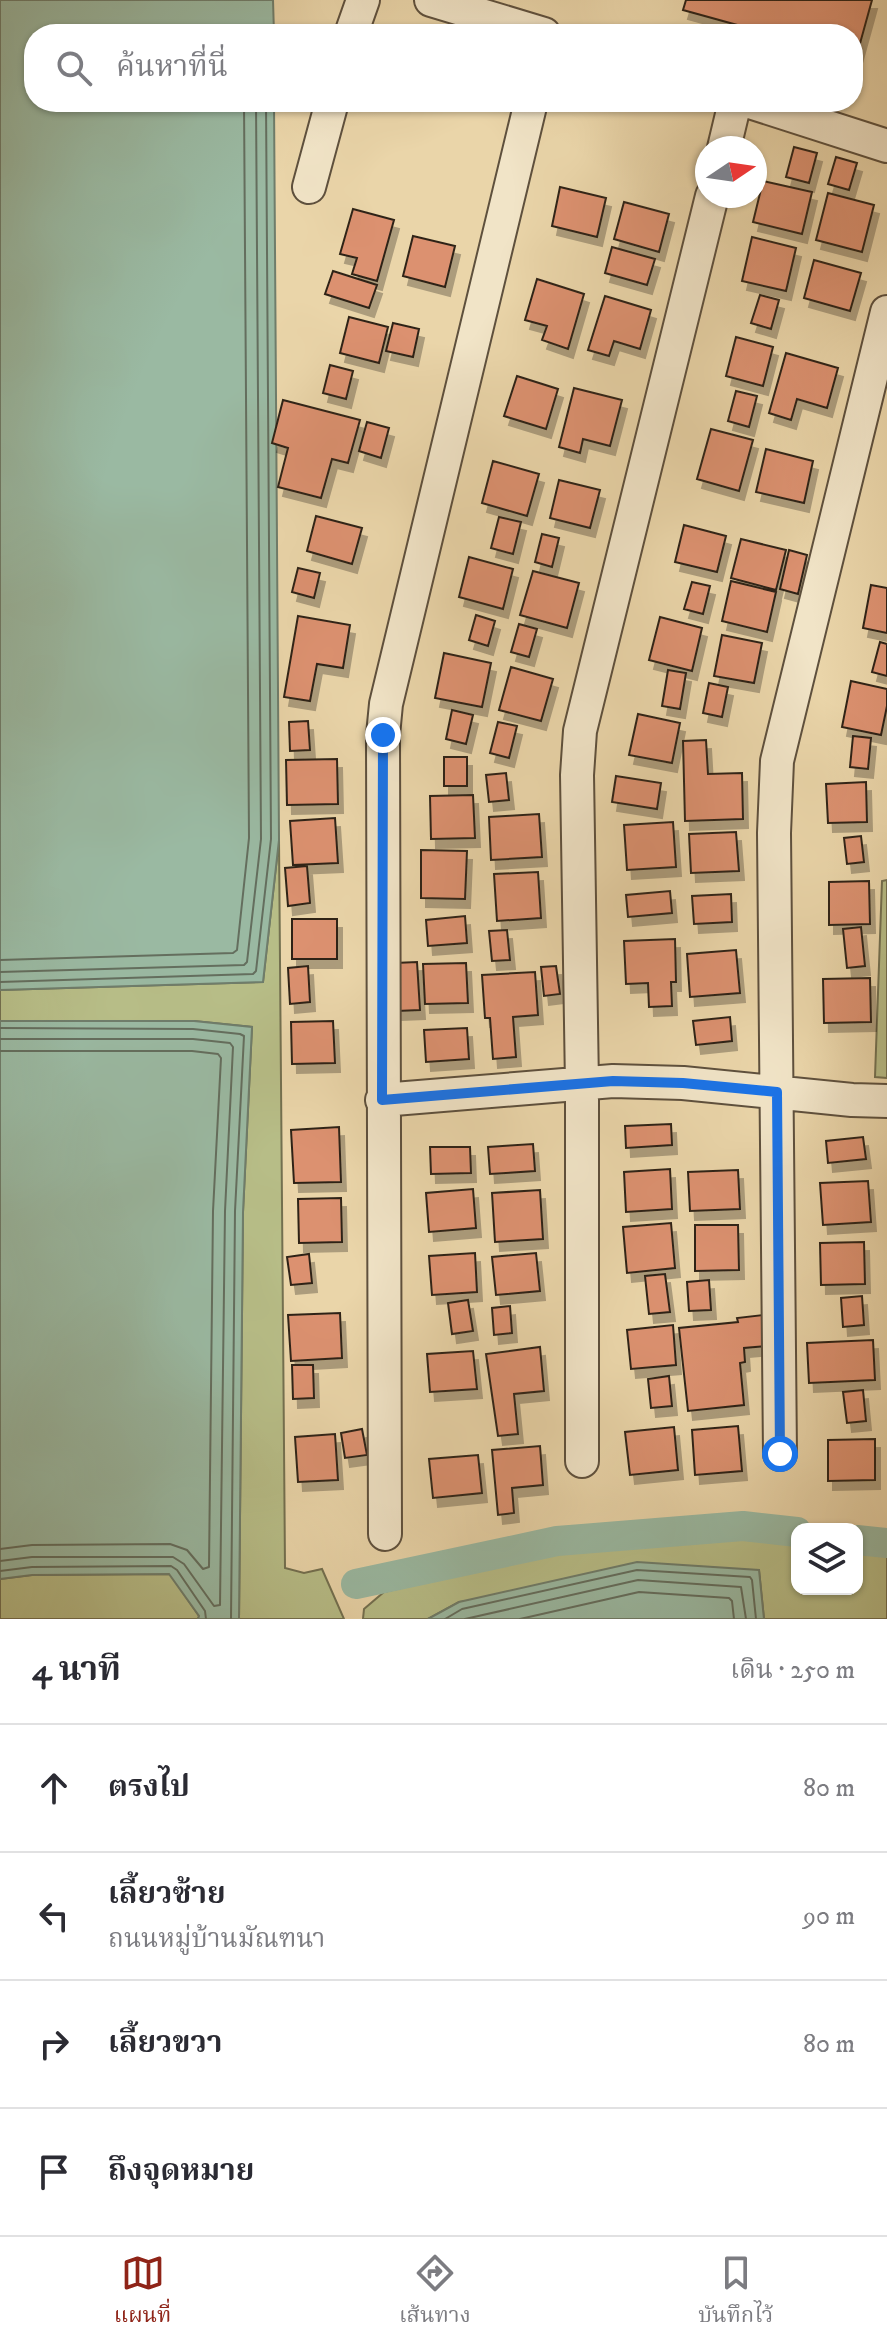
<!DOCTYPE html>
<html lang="th">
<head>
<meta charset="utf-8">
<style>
  :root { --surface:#fff; --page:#f7f7f7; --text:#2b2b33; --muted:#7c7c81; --line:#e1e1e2; --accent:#8f2418 }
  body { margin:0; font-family:"IM FELL DW Pica","Noto Serif Thai",serif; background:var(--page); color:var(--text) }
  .controls { position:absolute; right:24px; bottom:24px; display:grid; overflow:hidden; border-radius:16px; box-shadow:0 2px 6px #0004 }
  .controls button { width:72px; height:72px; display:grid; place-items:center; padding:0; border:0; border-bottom:2px solid var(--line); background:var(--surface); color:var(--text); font:40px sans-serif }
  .compass { position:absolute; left:695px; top:136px; width:72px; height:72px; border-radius:50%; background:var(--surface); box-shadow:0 2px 6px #0004; rotate:77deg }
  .stop { position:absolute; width:24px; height:24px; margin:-18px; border:6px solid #1a73e8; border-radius:50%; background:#fff }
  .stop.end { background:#1a73e8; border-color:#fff; box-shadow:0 2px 8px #0008 }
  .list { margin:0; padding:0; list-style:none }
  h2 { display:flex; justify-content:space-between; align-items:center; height:104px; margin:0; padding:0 32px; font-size:34px }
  h2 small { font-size:26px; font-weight:400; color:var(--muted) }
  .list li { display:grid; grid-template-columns:52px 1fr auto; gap:24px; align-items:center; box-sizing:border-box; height:128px; padding:0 32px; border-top:2px solid var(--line) }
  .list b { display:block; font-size:30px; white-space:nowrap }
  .list p { margin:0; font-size:26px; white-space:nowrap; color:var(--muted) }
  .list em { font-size:26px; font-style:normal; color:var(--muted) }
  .icon { flex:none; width:44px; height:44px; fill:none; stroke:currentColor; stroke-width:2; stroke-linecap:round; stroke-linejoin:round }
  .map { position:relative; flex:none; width:887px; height:1619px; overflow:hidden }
  .search { position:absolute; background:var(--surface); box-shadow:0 2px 6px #0004; left:24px; right:24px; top:24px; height:88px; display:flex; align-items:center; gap:20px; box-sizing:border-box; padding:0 28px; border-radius:32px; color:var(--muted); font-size:30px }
  .sheet { height:616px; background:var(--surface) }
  nav { display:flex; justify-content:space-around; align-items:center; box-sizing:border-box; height:112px; border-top:2px solid var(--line); background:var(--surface); font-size:22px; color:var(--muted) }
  nav a { display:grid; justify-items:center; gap:4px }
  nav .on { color:var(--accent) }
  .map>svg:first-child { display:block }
  .green { fill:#b7bd87; stroke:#737050; stroke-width:2 }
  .water { fill:#9ab9a2; stroke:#6f7d6b; stroke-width:2 }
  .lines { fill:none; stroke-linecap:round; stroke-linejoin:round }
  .shore { stroke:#646e5e; stroke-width:2 }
  .canal { stroke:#9ab9a2; stroke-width:30 }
  .building { fill:#dc916f; stroke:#2f2419; stroke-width:2; filter:url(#shadow) }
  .street-casing { stroke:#5e503d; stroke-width:36 }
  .street { stroke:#f1e4c7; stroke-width:32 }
  .route { stroke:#1a73e8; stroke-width:10 }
</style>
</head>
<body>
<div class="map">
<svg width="887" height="1619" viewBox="0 0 887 1619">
  <defs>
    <filter id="shadow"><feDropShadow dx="5" dy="9" stdDeviation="0" flood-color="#0004"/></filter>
  </defs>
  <rect width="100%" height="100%" fill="#ead5a9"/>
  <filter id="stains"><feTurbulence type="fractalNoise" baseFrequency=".0025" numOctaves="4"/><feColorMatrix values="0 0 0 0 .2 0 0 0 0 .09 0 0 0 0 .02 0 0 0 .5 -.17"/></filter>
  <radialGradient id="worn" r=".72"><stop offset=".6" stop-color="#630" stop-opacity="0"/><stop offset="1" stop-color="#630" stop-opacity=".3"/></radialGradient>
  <!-- green -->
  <path class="green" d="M279,840L285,1568L304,1573L322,1569L344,1619H239L243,1212L252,1027L194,1021H0V990L263,982Z
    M887,880V1078L875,1077L882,881Z
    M785,1538L797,1539V1589H857V1548L887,1552V1619H764L759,1570L459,1602L428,1619H363L364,1609L384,1592L567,1549L680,1539Z
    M170,1574L199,1616L198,1619H0V1579L32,1575Z"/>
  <!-- water -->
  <path class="water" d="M0,0H273L274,34H34V102H274L279,840L263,982L0,990Z
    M0,1021H194L252,1027L243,1212L239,1619H198L199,1616L169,1574L32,1575L0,1579Z
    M637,1562L759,1570L764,1619H428L459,1602Z"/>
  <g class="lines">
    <!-- shore -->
    <path class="shore" d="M0,960L233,953L237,950L249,838L244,102
      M0,972L244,965L247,962L261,839L256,102
      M0,982L253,974L256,971L271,839L266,102
      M0,1028L193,1029L240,1034L244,1036L235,1211L231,1619
      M0,1039H193L230,1043L233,1047L225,1211L220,1605L214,1606L184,1564L173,1557H32L0,1561
      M0,1051H192L218,1054L221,1058L213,1211L209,1567L203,1569L187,1550L170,1544L32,1545L0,1549
      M0,1571L32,1567L171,1566L177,1570L205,1611L206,1619
      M445,1619L462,1609L637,1570L750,1577L752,1580L756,1619
      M465,1619L638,1580L741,1587L746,1619
      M520,1619L639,1592L729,1598L732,1601L734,1619"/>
    <!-- canal -->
    <path class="canal" d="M857,1540L887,1543
      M356,1584L557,1541L743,1526L797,1532"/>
  </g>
  <!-- building -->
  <path class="building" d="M686,0H872L856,58L853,57V34H770L683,10Z
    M794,147L817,153L809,183L786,177Z
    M836,157L857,163L849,190L828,184Z
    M763,181L812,192L802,234L753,222Z
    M560,187L606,198L597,237L552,226Z
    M828,193L874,205L862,252L816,240Z
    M624,202L669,214L659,252L614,239Z
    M353,209L394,220L377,281L352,274L357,258L340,254Z
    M413,236L455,246L445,287L403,276Z
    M752,237L796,248L786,291L742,281Z
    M612,247L655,259L647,285L605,273Z
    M814,260L861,273L850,311L804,298Z
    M333,271L377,285L369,308L325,294Z
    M537,279L584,294L568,349L542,340L547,326L525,320Z
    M760,295L779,300L771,329L751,323Z
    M605,296L651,310L640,349L614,341L609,356L588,350Z
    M349,317L388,327L379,363L340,353Z
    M393,323L419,329L413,357L386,351Z
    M736,337L773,347L763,386L726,376Z
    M786,353L838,368L827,408L797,399L791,420L769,413Z
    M330,365L353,371L346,399L323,393Z
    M517,376L558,389L546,429L504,416Z
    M574,388L622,400L610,446L583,439L580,453L559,447Z
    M736,391L757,396L749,427L728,421Z
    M283,400L360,420L348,463L332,459L321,498L278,487L288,448L272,443Z
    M367,422L389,428L381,458L359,451Z
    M711,429L753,440L739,491L697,479Z
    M766,449L813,461L804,503L756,492Z
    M493,461L539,474L527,516L482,503Z
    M559,480L600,490L590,528L550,518Z
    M316,516L362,528L352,564L307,551Z
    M499,517L521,522L513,554L491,548Z
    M684,525L726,536L717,572L675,562Z
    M542,534L559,538L552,567L535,562Z
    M741,539L786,550L776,590L731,578Z
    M789,550L807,555L798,594L780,589Z
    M469,557L513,569L503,609L459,597Z
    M298,568L320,573L314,598L292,592Z
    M533,571L579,583L567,628L520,615Z
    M731,581L776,592L767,632L722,621Z
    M692,582L710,586L703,614L684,609Z
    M871,585L887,588V633L863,628Z
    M476,615L495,621L488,646L469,640Z
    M298,616L350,625L343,668L317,664L310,701L284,697Z
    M660,617L702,628L692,671L649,660Z
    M519,624L537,629L529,657L511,652Z
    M722,635L762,643L754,683L714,676Z
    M880,642L887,644V676L872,672Z
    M444,653L491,663L482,707L435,698Z
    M511,667L553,679L541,721L499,710Z
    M668,670L686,673L680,709L662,706Z
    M851,681L887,689V706L881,735L842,727Z
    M709,683L728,687L722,717L703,713Z
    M452,710L473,715L466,744L446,739Z
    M638,714L680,723L672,763L629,755Z
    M308,721L310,750L290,751L289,722Z
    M498,722L517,726L509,758L490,753Z
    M853,736L871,738L868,769L850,767Z
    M706,740L708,774L742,773L743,819L685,821L683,741Z
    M444,757H467V786H444Z
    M337,759L338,804L287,805L286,760Z
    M506,773L509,800L489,802L486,775Z
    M616,776L661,783L657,809L612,802Z
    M866,782L867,822L828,823L826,784Z
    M473,795L475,838L431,839L430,796Z
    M539,814L542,857L491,860L489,817Z
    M335,818L338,863L293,865L290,821Z
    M673,822L676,867L627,870L624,825Z
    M736,832L739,871L691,873L689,834Z
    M861,836L864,862L847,864L844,838Z
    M421,850L467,851L465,899L421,898Z
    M307,866L310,903L288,906L285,868Z
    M538,872L541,918L497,921L494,874Z
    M869,881L870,924L829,925V882Z
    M670,891L672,913L628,917L626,895Z
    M731,894L732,922L694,924L692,896Z
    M465,916L467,943L428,946L426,920Z
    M292,919H337V959H292Z
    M861,927L865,966L847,968L843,929Z
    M507,930L510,960L492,961L489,931Z
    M675,939L676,982H671L672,1006L649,1007L648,983L626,984L624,941Z
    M736,950L740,993L690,997L687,954Z
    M417,962L420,1010L397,1011L395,963Z
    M466,963L468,1003L425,1004L423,964Z
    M308,966L310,1002L290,1004L288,968Z
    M556,966L560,994L544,996L541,967Z
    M535,972L538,1015L513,1017L516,1057L493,1059L490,1018H485L482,975Z
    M870,978L871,1022L824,1023L823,979Z
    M730,1017L732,1041L696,1045L693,1021Z
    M333,1021L335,1063L292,1064L291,1022Z
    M467,1028L469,1059L426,1062L424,1030Z
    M671,1124L672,1145L626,1148L625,1126Z
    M339,1127L341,1182L294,1183L291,1130Z
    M863,1137L866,1159L828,1163L826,1141Z
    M533,1144L535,1171L490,1174L488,1147Z
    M430,1147H470L471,1173L431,1174Z
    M670,1169L672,1209L626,1212L624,1172Z
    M738,1170L740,1209L690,1211L688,1172Z
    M868,1181L871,1222L823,1225L820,1183Z
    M473,1189L476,1228L429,1232L426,1193Z
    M540,1190L543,1239L495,1242L492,1193Z
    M341,1198L342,1242L299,1243L298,1199Z
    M671,1223L675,1268L627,1273L623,1227Z
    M695,1225H738L739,1270L695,1271Z
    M864,1242L865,1284L821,1285L820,1243Z
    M475,1253L477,1292L432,1295L429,1256Z
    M536,1253L540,1291L496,1295L492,1257Z
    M309,1254L312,1283L291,1285L287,1257Z
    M665,1274L670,1312L649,1314L645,1276Z
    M709,1280L711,1310L689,1311L687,1282Z
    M862,1296L864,1325L843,1327L841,1298Z
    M468,1300L473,1331L452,1334L448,1303Z
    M510,1306L512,1333L494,1335L492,1308Z
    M340,1313L342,1358L291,1361L288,1315Z
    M763,1315L766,1346L744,1348L745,1362L740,1363L744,1405L688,1411L679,1328L738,1322L737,1318Z
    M673,1325L676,1365L631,1369L627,1330Z
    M873,1340L875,1380L809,1383L807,1343Z
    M540,1347L544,1391L514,1394L518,1434L498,1436L486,1354Z
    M473,1351L477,1389L430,1392L427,1354Z
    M292,1365H313L314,1398L293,1399Z
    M669,1376L672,1406L651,1408L648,1379Z
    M863,1390L866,1421L847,1423L843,1392Z
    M738,1426L742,1471L695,1475L692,1430Z
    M674,1427L678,1470L630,1475L625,1432Z
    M362,1429L367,1455L345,1458L341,1433Z
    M335,1434L338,1480L298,1482L295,1437Z
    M875,1439V1480L828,1481V1440Z
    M540,1446L543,1485L512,1488L514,1513L498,1515L492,1450Z
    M478,1455L482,1493L433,1498L429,1459Z"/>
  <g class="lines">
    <defs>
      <path id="street" d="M431,0L544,34
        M351,34L363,0
        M750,102L887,146
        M724,148L735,102
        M309,187L332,102
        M382,1100L613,1081L683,1083L852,1100L887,1101
        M780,1454L774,833L777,761L887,312
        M582,1461V1085L577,775L580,731L712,196
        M385,1534L383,735L386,704L531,102"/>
    </defs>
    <!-- street casing -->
    <use href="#street" class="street-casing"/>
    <!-- street -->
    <use href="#street" class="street"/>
  </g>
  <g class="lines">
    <!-- route -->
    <path class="route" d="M383,735L382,1100L613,1081L683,1083L777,1092L780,1454"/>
  </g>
  <rect width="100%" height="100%" filter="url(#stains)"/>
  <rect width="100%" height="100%" fill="url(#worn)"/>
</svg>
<div class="controls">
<button><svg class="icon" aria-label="layers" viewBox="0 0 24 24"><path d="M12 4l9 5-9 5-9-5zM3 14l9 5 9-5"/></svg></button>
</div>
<svg class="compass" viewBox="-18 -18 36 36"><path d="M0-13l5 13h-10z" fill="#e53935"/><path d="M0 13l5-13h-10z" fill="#7c7c81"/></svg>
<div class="stop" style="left:780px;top:1454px"></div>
<div class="stop end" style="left:383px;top:735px"></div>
<div class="search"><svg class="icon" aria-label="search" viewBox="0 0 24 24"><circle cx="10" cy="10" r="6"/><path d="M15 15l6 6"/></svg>ค้นหาที่นี่</div>
</div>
<section class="sheet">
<h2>4 นาที<small>เดิน · 250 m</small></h2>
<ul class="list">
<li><svg class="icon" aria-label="ahead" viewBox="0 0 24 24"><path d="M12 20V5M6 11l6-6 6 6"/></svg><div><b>ตรงไป</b></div><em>80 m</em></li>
<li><svg class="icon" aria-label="left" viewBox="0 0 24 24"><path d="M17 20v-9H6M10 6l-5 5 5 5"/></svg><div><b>เลี้ยวซ้าย</b><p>ถนนหมู่บ้านมัณฑนา</p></div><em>90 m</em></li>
<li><svg class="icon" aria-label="right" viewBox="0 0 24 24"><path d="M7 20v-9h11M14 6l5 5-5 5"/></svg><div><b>เลี้ยวขวา</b></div><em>80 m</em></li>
<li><svg class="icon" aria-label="arrive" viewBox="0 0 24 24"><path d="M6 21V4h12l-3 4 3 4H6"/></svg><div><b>ถึงจุดหมาย</b></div></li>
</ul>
</section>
<nav>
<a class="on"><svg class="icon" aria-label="map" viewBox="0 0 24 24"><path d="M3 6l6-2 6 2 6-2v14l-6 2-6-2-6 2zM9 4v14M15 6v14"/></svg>แผนที่</a>
<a><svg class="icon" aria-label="directions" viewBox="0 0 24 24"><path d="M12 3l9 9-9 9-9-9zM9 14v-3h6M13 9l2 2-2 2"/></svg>เส้นทาง</a>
<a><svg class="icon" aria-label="saved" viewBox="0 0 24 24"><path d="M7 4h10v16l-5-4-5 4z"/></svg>บันทึกไว้</a>
</nav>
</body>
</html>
